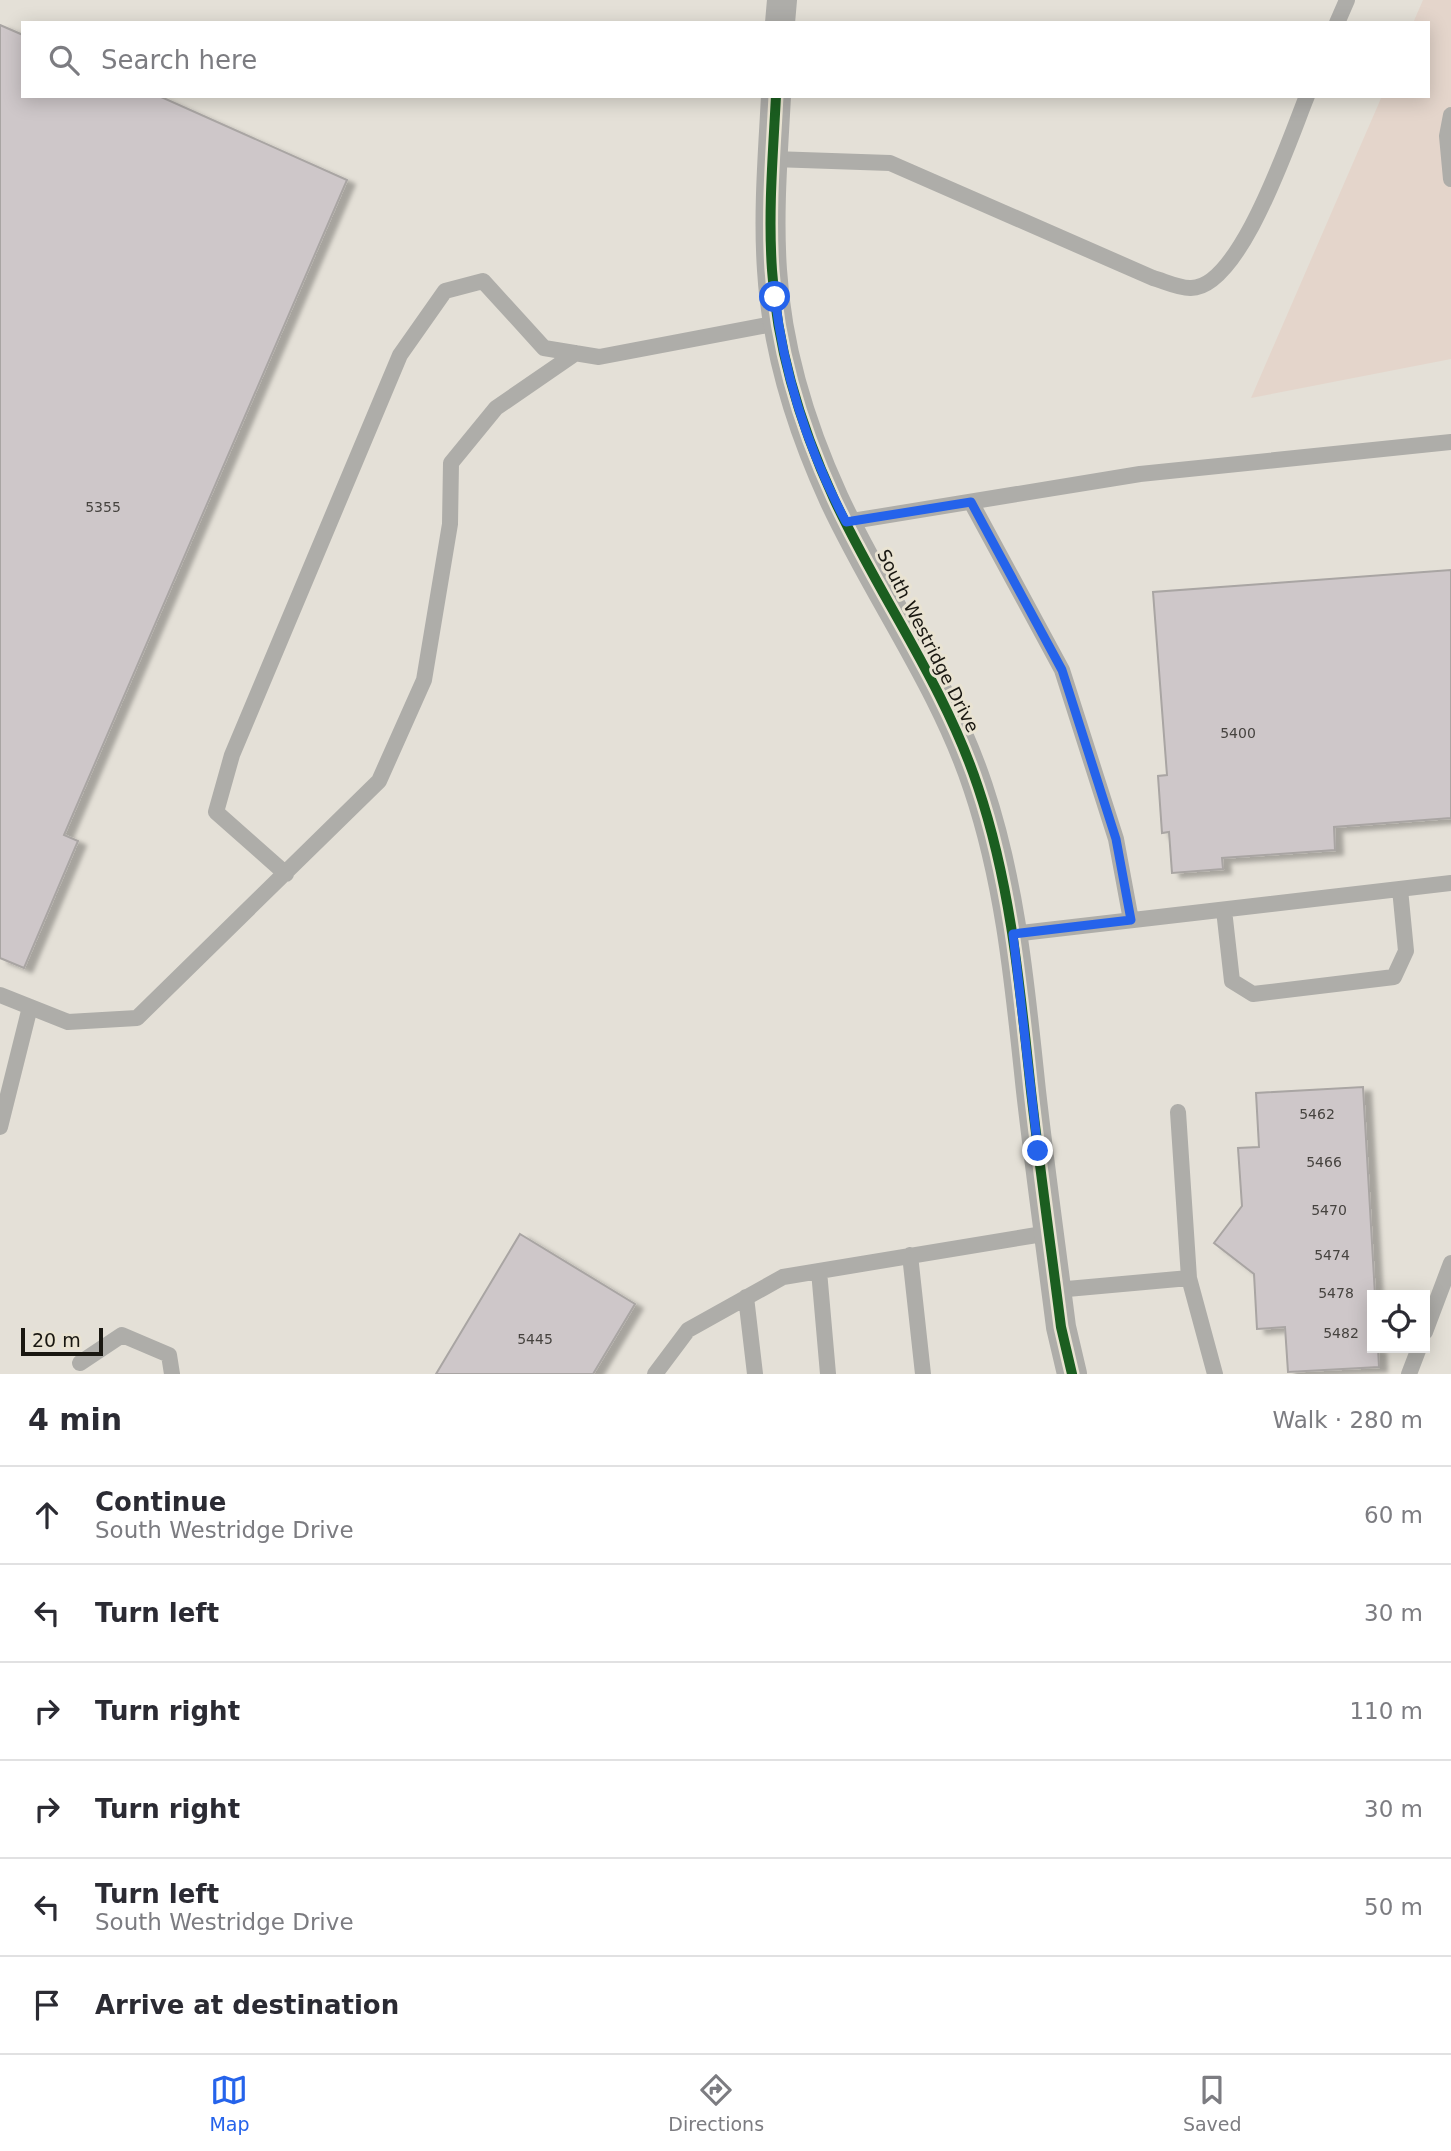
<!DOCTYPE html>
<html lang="en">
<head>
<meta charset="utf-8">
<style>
  :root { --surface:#fff; --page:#f7f7f7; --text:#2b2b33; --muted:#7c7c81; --line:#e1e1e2; --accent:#2563eb }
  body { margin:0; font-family:"DejaVu Sans",sans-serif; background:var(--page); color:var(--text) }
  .controls { position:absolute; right:21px; bottom:21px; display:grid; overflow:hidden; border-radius:0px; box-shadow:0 4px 18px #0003 }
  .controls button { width:63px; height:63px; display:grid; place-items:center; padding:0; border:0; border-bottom:2px solid var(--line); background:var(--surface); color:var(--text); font:35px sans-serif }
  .scale { position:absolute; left:21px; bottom:18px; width:82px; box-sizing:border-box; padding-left:7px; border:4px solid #191711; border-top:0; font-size:19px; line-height:24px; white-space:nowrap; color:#191711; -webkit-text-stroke:5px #e9e3d2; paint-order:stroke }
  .stop { position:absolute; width:21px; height:21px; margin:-16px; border:5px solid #2563eb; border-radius:50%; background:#fff }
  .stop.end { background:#2563eb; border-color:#fff; box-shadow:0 2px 7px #0008 }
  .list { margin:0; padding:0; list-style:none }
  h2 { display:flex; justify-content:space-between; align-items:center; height:91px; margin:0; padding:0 28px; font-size:30px }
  h2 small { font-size:23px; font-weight:400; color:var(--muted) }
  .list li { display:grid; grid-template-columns:46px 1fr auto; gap:21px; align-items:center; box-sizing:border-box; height:98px; padding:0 28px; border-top:2px solid var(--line) }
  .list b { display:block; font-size:26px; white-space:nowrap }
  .list p { margin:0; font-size:23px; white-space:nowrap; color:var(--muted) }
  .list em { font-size:23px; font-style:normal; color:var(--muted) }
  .icon { flex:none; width:38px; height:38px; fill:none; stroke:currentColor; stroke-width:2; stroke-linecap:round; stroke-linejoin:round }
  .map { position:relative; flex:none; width:1451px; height:1374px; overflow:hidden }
  .search { position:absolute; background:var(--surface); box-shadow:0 4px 18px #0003; left:21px; right:21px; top:21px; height:77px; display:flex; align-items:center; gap:18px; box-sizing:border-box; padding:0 24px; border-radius:0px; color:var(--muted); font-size:26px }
  .sheet { height:679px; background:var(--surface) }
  nav { display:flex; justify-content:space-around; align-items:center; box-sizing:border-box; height:98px; border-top:2px solid var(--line); background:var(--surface); font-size:19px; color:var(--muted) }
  nav a { display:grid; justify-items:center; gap:4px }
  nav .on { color:var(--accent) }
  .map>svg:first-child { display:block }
  .commercial { fill:#e4d5cb }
  .building { fill:#cec7c9; stroke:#a9a5a3; stroke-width:2; filter:url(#shadow) }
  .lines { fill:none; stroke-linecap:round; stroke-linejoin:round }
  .lane { stroke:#aeada9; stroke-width:16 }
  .street { stroke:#aeada9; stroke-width:30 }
  .cycleway-casing { stroke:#e9e3d2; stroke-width:15 }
  .cycleway { stroke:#1b5e20; stroke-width:10 }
  .route { stroke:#2563eb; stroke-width:9 }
  .labels { text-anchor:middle; stroke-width:6; stroke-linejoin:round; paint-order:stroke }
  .number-label { font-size:14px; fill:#46433f }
  .street-label { font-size:18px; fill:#191711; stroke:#e9e3d2 }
</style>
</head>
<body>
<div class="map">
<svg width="1451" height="1374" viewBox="0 0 1451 1374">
  <defs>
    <filter id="shadow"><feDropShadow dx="8" dy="4.5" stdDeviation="2" flood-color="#0004"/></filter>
  </defs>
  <rect width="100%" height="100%" fill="#e4e0d7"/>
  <!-- commercial -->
  <path class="commercial" d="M1423,0H1451V359L1251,398L1382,96H1428V23H1413Z"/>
  <!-- building -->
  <path class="building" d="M0,25L23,35V96H159L347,180L64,835L78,841L24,968L0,958Z
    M1451,570V818L1334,827L1335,850L1222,858L1223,869L1172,873L1169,832L1162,833L1158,776L1167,775L1153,592Z
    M1363,1087L1375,1295L1372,1348H1378L1379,1367L1288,1372L1285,1327L1257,1329L1254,1274L1214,1243L1242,1206L1238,1148L1259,1147L1256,1093Z
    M520,1234L635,1304L593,1374H436Z"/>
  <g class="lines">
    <!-- lane -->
    <path class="lane" d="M1337,23L1347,0
      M1451,115L1447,136L1451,179
      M773,159L890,163L1153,278C1164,281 1178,288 1190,288C1240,290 1290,137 1307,96
      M971,502L1062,670L1116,839L1131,920
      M846,522L1140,474L1451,442
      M286,874L216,812L232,755L400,355L445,291L483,281L544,348L599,357L778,323
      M1224,910L1232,981L1253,994L1394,977L1406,951L1400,889
      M1013,934L1451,883
      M0,995L68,1022L137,1018L379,781L424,680L450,524L451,463L496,408L576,353
      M1178,1112L1189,1278
      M0,1127L30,1007
      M910,1255L923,1374
      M819,1271L828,1374
      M1056,1290L1189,1278L1215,1374
      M746,1297L755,1374
      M1425,1332L1451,1263
      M80,1363L122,1335L169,1355L172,1374
      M655,1374L688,1330L783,1277L1049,1233
      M1409,1374L1419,1348"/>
    <!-- street -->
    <path class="street" d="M780,23L782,0
      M776,96C773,154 768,212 772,270C777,350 801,427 834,499C879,596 944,684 978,787C1011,885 1020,988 1031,1091C1040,1170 1051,1248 1061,1327L1072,1374"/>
    <defs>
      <path id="cycleway" d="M776,96C773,154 768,212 772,270C777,350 801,427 834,499C879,596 944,684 978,787C1011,885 1020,988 1031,1091C1040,1170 1051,1248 1061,1327L1072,1374"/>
    </defs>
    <!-- cycleway casing -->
    <use href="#cycleway" class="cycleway-casing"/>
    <!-- cycleway -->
    <use href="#cycleway" class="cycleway"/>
  </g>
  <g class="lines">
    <!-- route -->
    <path class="route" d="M775,297C784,375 809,452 846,522L971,502L1062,670L1116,839L1131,920L1013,934L1038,1151"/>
  </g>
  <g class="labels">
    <!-- number labels -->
    <g class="number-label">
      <text x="103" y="512">5355</text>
      <text x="1238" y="738">5400</text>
      <text x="1317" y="1119">5462</text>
      <text x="1324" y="1167">5466</text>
      <text x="1329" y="1215">5470</text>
      <text x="1332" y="1260">5474</text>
      <text x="1336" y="1298">5478</text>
      <text x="1341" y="1338">5482</text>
      <text x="535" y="1344">5445</text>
    </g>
    <!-- street labels -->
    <g class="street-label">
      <text transform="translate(928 641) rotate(63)" y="6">South Westridge Drive</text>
    </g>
  </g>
</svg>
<div class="controls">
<button><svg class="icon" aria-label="locate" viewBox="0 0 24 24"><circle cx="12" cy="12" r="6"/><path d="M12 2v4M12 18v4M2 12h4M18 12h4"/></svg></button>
</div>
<div class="scale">20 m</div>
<div class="stop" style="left:775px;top:297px"></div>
<div class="stop end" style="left:1038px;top:1151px"></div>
<div class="search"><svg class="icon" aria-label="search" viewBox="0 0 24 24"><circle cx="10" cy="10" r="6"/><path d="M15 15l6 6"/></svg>Search here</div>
</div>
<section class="sheet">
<h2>4 min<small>Walk · 280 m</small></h2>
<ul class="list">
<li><svg class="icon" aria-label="ahead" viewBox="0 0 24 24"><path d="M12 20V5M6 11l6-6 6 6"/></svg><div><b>Continue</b><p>South Westridge Drive</p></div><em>60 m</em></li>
<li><svg class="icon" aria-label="left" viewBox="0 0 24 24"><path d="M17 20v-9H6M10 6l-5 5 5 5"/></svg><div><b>Turn left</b></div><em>30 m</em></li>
<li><svg class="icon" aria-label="right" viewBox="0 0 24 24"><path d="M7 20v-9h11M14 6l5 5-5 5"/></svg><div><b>Turn right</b></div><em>110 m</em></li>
<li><svg class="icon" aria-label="right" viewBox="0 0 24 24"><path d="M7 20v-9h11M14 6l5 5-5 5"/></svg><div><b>Turn right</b></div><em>30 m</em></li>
<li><svg class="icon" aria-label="left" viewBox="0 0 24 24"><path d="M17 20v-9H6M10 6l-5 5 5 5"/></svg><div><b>Turn left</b><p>South Westridge Drive</p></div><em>50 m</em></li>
<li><svg class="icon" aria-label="arrive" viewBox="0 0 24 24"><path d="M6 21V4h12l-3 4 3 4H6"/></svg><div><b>Arrive at destination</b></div></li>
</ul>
</section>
<nav>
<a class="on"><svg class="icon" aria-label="map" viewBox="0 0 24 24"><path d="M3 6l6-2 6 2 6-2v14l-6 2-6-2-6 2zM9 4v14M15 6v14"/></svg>Map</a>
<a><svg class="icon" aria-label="directions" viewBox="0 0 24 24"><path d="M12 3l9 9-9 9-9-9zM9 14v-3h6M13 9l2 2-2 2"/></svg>Directions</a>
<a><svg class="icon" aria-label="saved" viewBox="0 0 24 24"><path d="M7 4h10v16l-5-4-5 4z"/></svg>Saved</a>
</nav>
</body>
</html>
